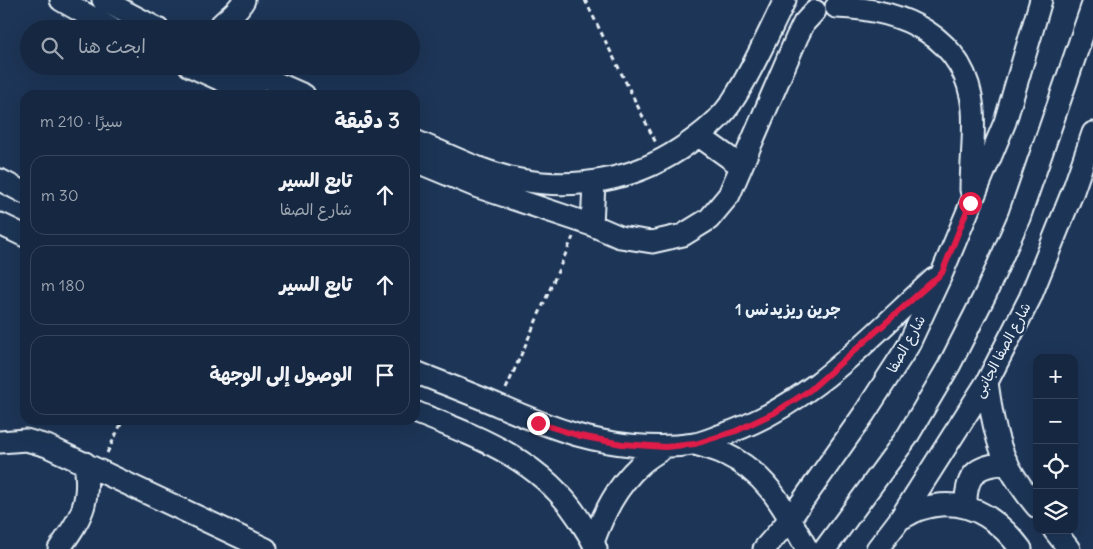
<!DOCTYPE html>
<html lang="ar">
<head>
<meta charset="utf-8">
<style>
  :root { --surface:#162841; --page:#23344c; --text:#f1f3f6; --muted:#9ea6b1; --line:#35445a }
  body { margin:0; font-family:Delius,"Playpen Sans Arabic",sans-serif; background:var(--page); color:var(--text); direction:rtl }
  .controls { position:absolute; right:15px; bottom:15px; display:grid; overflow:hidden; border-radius:10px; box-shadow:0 5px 20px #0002 }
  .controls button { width:45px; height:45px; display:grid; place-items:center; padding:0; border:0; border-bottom:1px solid var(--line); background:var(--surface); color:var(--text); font:25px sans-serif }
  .stop { position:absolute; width:15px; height:15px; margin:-11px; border:4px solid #e11d48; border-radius:50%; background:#fff }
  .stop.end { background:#e11d48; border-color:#fff; box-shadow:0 1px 5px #0008 }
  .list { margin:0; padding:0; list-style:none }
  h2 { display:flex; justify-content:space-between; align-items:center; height:65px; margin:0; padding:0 20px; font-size:21px }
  h2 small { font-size:16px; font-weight:400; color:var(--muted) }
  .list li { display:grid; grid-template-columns:32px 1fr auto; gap:15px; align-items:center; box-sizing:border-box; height:80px; margin:0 10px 10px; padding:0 10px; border:1px solid var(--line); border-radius:15px }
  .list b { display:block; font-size:19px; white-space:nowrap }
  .list p { margin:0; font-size:16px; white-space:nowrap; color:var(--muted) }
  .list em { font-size:16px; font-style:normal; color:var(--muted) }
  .icon { flex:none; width:28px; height:28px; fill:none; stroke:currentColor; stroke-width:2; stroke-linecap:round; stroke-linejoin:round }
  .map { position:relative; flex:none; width:1093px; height:549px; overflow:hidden; direction:ltr }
  .search { position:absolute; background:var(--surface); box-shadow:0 5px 20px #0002; left:20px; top:20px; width:400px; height:55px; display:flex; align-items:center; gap:12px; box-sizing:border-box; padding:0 18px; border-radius:28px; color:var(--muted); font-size:19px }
  .panel { position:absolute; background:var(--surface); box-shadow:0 5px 20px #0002; left:20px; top:90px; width:400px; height:335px; border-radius:15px; direction:rtl }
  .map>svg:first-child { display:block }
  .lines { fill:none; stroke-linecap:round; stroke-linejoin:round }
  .minor-casing { stroke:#e8f1f8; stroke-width:25 }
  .path { stroke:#e8f1f8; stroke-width:3; stroke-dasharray:5 4; stroke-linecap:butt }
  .minor { stroke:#1d3557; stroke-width:21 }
  .route { stroke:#e11d48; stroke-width:6 }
  .labels { text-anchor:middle; stroke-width:5; stroke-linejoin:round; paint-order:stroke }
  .street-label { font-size:14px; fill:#e8f1f8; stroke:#1d3557 }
  .quarter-label { font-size:16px; font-weight:bold; fill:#e8f1f8; stroke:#1d3557 }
</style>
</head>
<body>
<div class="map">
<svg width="1093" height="549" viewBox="0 0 1093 549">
  <rect width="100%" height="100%" fill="#1d3557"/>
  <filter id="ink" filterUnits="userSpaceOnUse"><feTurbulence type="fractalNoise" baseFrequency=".02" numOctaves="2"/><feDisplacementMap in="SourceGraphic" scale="10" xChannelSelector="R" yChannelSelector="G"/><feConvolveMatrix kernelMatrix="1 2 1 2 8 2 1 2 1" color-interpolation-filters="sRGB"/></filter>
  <g filter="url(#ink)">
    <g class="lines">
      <defs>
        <path id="minor" d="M61,0L112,29
          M103,0L158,29
          M836,7C902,9 966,36 973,109C975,133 971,165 971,190
          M217,29C226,18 238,12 244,0
          M190,66L255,95
          M238,66L304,95
          M699,136L741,166
          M415,141C449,155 485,174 521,180C577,190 633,180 680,149C701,135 722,119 735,97C754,67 769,32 785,0
          M415,161L478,187L592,225L620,237L652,242L683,235L709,219L729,195L797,37L804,23L815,11
          M0,180L25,193
          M0,224L25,236
          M592,225L594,183
          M415,372C443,383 472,394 500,406C525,417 550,427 577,435C613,445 656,450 694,444C702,443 711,439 719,436C806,409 868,339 934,279
          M987,382C991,410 995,440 1008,465C1016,480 1026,494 1037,507
          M415,412C478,437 540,459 579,519C585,529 592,538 596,549
          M0,442L26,440L47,446L266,549
          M695,444C705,447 715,449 725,454C768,474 785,510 807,549
          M966,507C965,475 976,464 1008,464
          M900,519C907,516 914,511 921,509C963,495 996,516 1021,549
          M1054,530L1069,549
          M593,542C604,513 616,487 640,465C647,458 657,453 665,447
          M59,549C81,518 91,503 85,463
          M764,549L790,519L864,414L908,346L942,273L1005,122L1041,0
          M825,549L907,437L949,366L986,293L1019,218L1093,4
          M877,549L900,519L987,382L1030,298L1073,191L1093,133"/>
      </defs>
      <!-- minor casing -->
      <use href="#minor" class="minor-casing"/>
      <!-- path -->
      <path class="path" d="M585,0L656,143
        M506,389L573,237
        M107,453L123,420"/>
      <!-- minor -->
      <use href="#minor" class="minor"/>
    </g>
  </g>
  <g class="lines" filter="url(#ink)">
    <!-- route -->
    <path class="route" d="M538,423L580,436L622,444L665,447L695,444L736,431L774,413L810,390L942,273L970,203"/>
  </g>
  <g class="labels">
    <!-- street labels -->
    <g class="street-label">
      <text transform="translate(906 344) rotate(-61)" y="5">شارع الصفا</text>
      <text transform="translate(1002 350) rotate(-62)" y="5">شارع الصفا الجانبى</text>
    </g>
    <!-- quarter labels -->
    <g class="quarter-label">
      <text x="788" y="315">جرين ريزيدنس 1</text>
    </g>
  </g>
</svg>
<div class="controls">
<button>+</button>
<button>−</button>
<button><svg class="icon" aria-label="locate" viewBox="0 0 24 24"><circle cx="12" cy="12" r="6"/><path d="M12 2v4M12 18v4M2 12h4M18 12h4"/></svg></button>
<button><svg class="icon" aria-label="layers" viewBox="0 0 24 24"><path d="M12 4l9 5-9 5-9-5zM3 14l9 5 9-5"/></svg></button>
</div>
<div class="stop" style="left:970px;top:203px"></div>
<div class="stop end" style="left:538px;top:423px"></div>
<div class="search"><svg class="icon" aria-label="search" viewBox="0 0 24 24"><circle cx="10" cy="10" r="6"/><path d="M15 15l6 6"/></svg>ابحث هنا</div>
<section class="panel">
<h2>3 دقيقة<small>سيرًا · 210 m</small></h2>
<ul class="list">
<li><svg class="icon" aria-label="ahead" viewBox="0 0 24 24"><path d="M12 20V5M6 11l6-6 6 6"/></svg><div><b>تابع السير</b><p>شارع الصفا</p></div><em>30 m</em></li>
<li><svg class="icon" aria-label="ahead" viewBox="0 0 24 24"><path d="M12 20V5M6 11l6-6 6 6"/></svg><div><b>تابع السير</b></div><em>180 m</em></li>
<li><svg class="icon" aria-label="arrive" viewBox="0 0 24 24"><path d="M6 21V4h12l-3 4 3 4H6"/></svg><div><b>الوصول إلى الوجهة</b></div></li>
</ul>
</section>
</div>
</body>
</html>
